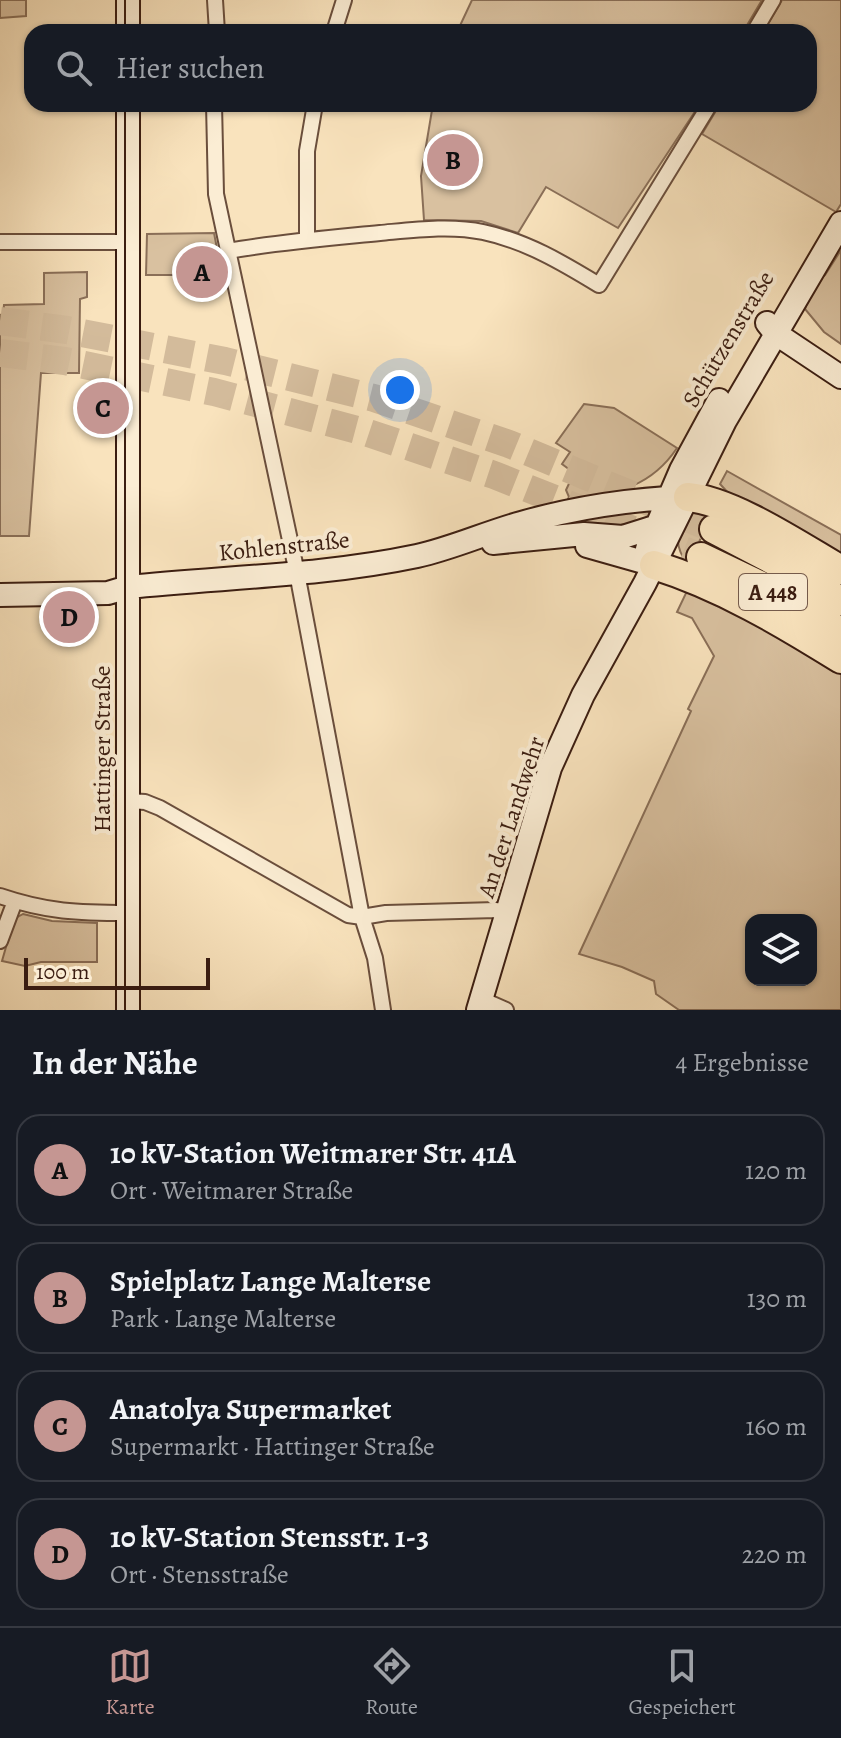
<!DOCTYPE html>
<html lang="de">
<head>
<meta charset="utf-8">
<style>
  :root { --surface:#171b24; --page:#242831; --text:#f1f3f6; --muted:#9ea1a6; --line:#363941; --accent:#c59692 }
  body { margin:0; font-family:Alegreya,serif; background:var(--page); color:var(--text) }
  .controls { position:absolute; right:24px; bottom:24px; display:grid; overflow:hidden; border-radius:16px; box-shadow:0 2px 6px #0004 }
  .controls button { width:72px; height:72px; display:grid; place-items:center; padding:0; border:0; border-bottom:2px solid var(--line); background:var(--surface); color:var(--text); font:40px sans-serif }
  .scale { position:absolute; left:24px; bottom:20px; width:186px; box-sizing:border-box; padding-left:8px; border:4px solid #3b1d11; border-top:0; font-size:22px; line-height:28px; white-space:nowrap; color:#3b1d11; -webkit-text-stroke:6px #fbedd4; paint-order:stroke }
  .you { position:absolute; left:400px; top:390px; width:28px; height:28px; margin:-20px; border:6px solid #fff; border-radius:50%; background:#1a73e8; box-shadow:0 0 0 12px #1a73e833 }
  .badge { display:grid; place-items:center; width:52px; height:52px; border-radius:50%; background:var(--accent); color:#111; font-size:26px; font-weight:700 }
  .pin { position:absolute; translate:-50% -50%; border:4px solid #fff; box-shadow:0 2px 8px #0006 }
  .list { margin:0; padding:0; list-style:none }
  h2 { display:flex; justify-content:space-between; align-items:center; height:104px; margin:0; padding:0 32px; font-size:34px }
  h2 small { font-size:26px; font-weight:400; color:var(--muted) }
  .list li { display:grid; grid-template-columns:52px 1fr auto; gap:24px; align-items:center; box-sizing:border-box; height:112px; margin:0 16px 16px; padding:0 16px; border:2px solid var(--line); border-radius:24px }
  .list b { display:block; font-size:30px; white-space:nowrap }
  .list p { margin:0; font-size:26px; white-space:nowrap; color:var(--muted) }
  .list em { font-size:26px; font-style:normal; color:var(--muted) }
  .icon { flex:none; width:44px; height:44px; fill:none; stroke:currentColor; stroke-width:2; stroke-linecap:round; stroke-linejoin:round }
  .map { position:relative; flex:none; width:841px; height:1010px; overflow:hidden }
  .search { position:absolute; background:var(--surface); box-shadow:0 2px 6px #0004; left:24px; right:24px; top:24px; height:88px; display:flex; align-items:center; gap:20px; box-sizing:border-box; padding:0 28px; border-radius:24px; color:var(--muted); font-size:30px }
  .sheet { height:616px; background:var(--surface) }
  nav { display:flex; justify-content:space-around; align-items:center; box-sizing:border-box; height:112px; border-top:2px solid var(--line); background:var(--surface); font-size:22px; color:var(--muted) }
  nav a { display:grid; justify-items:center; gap:4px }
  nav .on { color:var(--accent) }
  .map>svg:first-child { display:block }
  .green { fill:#d9c1a0; stroke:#8a6f58; stroke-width:2; fill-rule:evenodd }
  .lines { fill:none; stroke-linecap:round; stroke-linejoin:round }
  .highway-tunnel { stroke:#d3bb9b; stroke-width:28; stroke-dasharray:28 14; stroke-linecap:butt }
  .street-casing { stroke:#6a4e3c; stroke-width:18 }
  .secondary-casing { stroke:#3b1d11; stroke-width:26 }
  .highway-casing { stroke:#3b1d11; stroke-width:32 }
  .street { stroke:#fbedd4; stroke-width:14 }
  .secondary { stroke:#fbedd4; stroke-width:22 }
  .highway { stroke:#f9e3bd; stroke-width:28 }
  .tram { stroke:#3b1d11; stroke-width:2 }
  .labels { text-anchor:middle; stroke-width:8; stroke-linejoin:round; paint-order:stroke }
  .shield { fill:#fbedd4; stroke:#755b4c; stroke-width:2 }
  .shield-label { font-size:22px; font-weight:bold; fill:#3b1d11 }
  .street-label { font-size:24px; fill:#3b1d11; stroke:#fbedd4 }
</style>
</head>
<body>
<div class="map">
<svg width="841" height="1010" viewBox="0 0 841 1010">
  <rect width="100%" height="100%" fill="#f9e3bd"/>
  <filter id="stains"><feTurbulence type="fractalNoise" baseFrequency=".0025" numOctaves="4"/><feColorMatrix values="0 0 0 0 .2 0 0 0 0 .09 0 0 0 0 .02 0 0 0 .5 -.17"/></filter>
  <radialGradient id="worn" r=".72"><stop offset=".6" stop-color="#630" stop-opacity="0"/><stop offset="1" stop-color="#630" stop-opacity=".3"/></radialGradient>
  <!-- green -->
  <path class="green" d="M0,0H26V16L0,18Z
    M472,0H762L743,32H457Z
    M782,0H841V204L836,212L702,134L720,104H809V32H763Z
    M433,104H700L618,228L546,187L518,233L481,221L424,220L421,176Z
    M214,233L220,264H196L195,275H146L147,234Z
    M841,250V344L824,332L805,309L813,284L825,275Z
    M87,272V297L80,299L79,373H41L29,536H0V315L3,314L4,305L44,304V273Z
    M584,404L614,408L677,448C649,490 613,493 567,501L569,497L566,490L574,473L562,464L570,452L556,443Z
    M727,471L841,535V561L732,497L720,484Z
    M628,512L629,533L524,529L602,514Z
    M712,515L688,565C667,536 681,522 712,515Z
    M687,591C739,615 794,639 841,673V1010H679L656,994L654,981L622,967L579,954L691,711L688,709L714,656L692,618L677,612ZM751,920H811V980H751Z
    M23,914L52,921L97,923V962H41L25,966L2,961L14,919Z"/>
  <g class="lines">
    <!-- highway-tunnel -->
    <path class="highway-tunnel" d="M0,321L67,330L225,361L374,398L509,444L714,529
      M0,353L65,361L214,392L365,432L494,475L701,557"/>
    <defs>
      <path id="street" d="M215,0L217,32
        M334,32L344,0
        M754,32L773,0
        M214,104L216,194L297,573L362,917L375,958L383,1010
        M307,239V151L315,104
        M0,242H128
        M228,251C279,242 329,238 380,233C413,230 450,225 483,232C526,241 563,263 599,285L710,104
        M128,801L145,802L160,808L348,915L362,917L386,913L496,910L507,913
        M0,896C47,912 78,913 128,913
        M0,941L15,901
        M481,999L506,1010"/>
      <path id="secondary" d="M128,32V0
        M767,323L775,333L841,377
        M493,543L584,534L623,537L664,524
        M587,546L654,565
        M647,549L681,470L719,400
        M0,595L108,593L128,587C224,577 322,576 417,556C453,548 485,533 521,523C574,508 633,499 688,497
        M128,1010V104
        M478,1010L550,768L583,695L645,583L725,421L841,223"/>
      <path id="highway" d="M688,497C733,501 801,547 841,570
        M714,529L773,560L841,601
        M701,557L778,594L841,632
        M654,565C721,586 782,622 841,659"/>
    </defs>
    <!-- street casing -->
    <use href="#street" class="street-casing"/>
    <!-- secondary casing -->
    <use href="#secondary" class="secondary-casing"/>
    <!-- highway casing -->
    <use href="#highway" class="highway-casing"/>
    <!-- street -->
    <use href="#street" class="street"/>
    <!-- secondary -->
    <use href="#secondary" class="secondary"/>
    <!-- highway -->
    <use href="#highway" class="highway"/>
    <!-- tram -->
    <path class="tram" d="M125,32V0
      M125,104V1010"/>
  </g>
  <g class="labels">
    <!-- shield labels -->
    <rect class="shield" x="739" y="574" width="68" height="36" rx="6"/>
    <g class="shield-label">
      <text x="773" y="600">A 448</text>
    </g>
    <!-- street labels -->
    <g class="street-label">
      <text transform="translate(728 339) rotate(-59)" y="8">Schützenstraße</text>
      <text transform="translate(284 546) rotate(-6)" y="8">Kohlenstraße</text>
      <text transform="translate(102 749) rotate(-90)" y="8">Hattinger Straße</text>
      <text transform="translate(511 817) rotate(-72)" y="8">An der Landwehr</text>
    </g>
  </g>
  <rect width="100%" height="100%" filter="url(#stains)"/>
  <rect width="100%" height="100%" fill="url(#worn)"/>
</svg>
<div class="controls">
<button><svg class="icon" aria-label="layers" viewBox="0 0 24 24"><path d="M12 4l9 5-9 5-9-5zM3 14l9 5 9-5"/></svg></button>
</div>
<div class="scale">100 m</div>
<div class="you"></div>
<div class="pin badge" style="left:202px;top:272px">A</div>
<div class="pin badge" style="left:453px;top:160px">B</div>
<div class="pin badge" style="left:103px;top:408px">C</div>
<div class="pin badge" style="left:69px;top:617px">D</div>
<div class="search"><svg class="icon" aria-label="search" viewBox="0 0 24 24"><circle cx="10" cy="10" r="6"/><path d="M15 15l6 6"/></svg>Hier suchen</div>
</div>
<section class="sheet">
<h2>In der Nähe<small>4 Ergebnisse</small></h2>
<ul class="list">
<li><span class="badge">A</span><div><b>10 kV-Station Weitmarer Str. 41A</b><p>Ort · Weitmarer Straße</p></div><em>120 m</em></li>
<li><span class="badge">B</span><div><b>Spielplatz Lange Malterse</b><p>Park · Lange Malterse</p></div><em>130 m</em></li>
<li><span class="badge">C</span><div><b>Anatolya Supermarket</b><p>Supermarkt · Hattinger Straße</p></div><em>160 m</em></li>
<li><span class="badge">D</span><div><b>10 kV-Station Stensstr. 1-3</b><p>Ort · Stensstraße</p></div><em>220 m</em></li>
</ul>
</section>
<nav>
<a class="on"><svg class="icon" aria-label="map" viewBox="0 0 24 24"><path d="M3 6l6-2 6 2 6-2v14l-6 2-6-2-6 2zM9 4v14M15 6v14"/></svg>Karte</a>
<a><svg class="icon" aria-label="directions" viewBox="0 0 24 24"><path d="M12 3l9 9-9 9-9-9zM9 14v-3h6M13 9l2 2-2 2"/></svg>Route</a>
<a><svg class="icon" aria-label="saved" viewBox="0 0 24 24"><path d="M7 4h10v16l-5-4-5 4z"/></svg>Gespeichert</a>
</nav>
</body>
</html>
